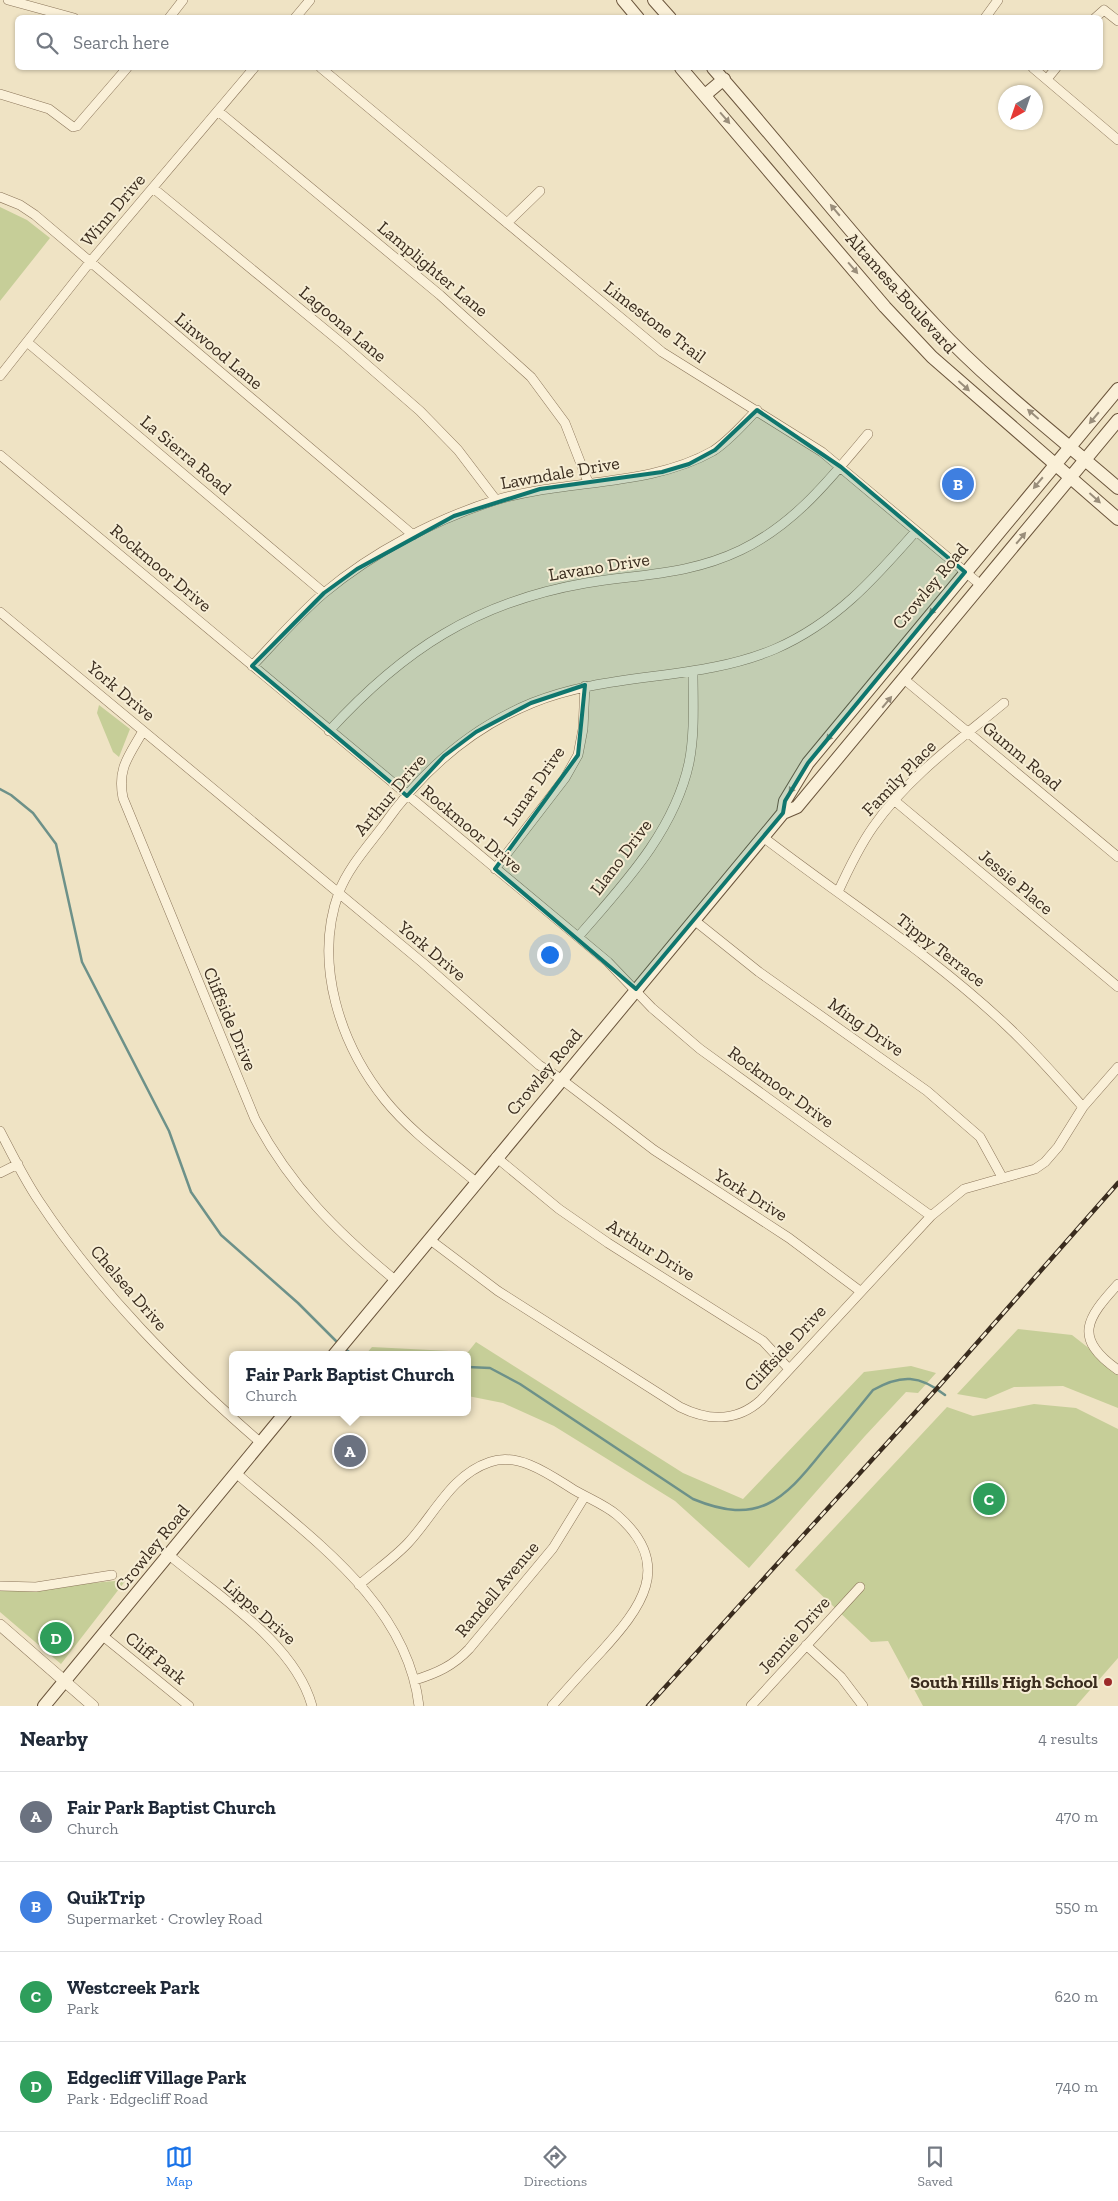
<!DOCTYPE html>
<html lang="en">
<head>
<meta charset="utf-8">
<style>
  :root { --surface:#fff; --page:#f2f2f3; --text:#1f2937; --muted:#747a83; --line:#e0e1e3; --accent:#1a73e8 }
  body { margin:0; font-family:"Zilla Slab",serif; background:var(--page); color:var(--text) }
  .compass { position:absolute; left:998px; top:85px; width:45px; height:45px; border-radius:50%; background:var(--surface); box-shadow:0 1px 4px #0004; rotate:220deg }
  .you { position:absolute; left:549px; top:954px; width:18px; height:18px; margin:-12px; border:4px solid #fff; border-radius:50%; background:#1a73e8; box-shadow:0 0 0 8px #1a73e833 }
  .badge { display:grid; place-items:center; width:32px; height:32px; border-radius:50%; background:var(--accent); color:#fff; font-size:16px; font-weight:700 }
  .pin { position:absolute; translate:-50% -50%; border:2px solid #fff; box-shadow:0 1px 5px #0006 }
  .popup { position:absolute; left:229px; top:1351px; width:242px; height:65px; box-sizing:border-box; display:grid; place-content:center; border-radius:8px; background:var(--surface); filter:drop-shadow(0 1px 4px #0005); font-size:16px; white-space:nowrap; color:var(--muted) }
  .popup b { font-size:19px; color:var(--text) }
  .popup::after { content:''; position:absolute; left:50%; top:100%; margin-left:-10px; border:10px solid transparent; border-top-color:var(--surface) }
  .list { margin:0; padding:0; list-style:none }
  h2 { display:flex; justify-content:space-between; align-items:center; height:65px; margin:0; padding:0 20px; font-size:21px }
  h2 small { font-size:16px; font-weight:400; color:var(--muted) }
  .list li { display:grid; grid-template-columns:32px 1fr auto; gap:15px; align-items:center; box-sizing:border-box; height:90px; padding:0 20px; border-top:1px solid var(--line) }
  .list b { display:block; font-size:19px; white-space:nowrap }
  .list p { margin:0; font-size:16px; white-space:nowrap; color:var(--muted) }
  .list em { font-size:16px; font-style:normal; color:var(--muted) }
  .icon { flex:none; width:28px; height:28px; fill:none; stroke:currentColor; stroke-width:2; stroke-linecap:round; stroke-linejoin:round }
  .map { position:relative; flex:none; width:1118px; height:1706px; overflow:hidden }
  .search { position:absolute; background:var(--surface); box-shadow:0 1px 4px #0004; left:15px; right:15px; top:15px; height:55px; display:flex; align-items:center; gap:12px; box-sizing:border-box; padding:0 18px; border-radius:8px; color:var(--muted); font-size:19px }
  .sheet { height:425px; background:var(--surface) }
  nav { display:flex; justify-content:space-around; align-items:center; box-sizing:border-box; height:70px; border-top:1px solid var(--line); background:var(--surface); font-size:14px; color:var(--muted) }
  nav a { display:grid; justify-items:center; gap:2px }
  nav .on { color:var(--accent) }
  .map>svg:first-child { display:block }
  .green { fill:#c6ce98 }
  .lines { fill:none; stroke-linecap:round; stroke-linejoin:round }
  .stream { stroke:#6d9189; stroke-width:2.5 }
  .minor-casing { stroke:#8b755a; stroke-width:10 }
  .tertiary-casing { stroke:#8b755a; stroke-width:12 }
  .secondary-casing { stroke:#6c563d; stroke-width:14 }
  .minor { stroke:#faf0d8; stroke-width:9 }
  .tertiary { stroke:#faf0d8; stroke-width:11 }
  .secondary { stroke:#faf0d8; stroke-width:12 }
  .rail-casing { stroke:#3a2c1e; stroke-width:4.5 }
  .rail { stroke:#f6edd4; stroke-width:2.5; stroke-dasharray:8; stroke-linecap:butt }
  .oneway { fill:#9a8e7b }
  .marked { fill:#0f766e; fill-opacity:0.2; stroke:#0f766e; stroke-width:4; stroke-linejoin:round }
  .poi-dot { fill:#9b2a29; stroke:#f6edd4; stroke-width:2 }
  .labels { text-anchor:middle; stroke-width:4; stroke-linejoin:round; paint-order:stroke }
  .street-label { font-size:18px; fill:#3a2c1e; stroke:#f6edd4 }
  .poi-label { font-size:18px; font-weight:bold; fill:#3a2c1e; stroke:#f6edd4; text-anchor:end }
</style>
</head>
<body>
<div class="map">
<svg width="1118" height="1706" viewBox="0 0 1118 1706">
  <rect width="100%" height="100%" fill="#efe3c4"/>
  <!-- green -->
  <path class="green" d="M0,207L27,220L50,238L0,301Z
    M99,705L130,729L119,757L113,752L97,713Z
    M1018,1329L1072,1335L1118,1371V1408L1063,1386L1014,1387L986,1399L957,1394Z
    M476,1342L683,1473L743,1499L864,1372L911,1366L936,1373L918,1393L906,1392L865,1436L749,1568L675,1501L554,1426L503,1403L468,1396V1355H365L372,1347L468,1352Z
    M1034,1404L1076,1408L1118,1429V1658L1076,1706H923L888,1641L871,1642L795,1570L947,1407L973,1416Z
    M126,1580L61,1664L0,1612V1591Z"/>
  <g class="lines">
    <!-- stream -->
    <path class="stream" d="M0,789L11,795L33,813L56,844L82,962L169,1131L191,1192L221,1235L298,1303L338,1343
      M344,1348L353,1355
      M468,1367L490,1368L520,1384L693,1499C758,1526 783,1501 822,1452C839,1432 856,1411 873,1390C901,1374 920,1375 945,1395"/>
    <defs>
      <path id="minor" d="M8,0L74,18
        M169,18L183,0
        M295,18L310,0
        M985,18L998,0
        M1095,18L1104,10L1118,21
        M321,68L662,352L822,452L982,586
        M1033,68L1118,140
        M1047,79L1056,68
        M0,94L49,109L73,127L77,126L127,68
        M218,111L440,295L531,377L565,423L588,482
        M153,188L344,345L420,411L458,450L496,500
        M0,197L20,205L35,215L413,535
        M507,223L540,191
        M27,342L324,593
        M0,376L90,262L254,68
        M0,455L608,962L652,1008L700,1049L931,1216
        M0,612L423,963L539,1065L561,1079L654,1150L789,1238L860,1291
        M252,666C276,641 298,615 324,593C373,552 436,519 496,500C566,479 650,487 713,451C729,441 743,424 757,410
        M905,680L1118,857
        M143,731C129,756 117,768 123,798L255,1119C291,1187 337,1232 395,1280
        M329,731C403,650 476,602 586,583C641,574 689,575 741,550C795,524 830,479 868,434
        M895,801L1118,987
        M763,837C845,900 932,955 1007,1026C1034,1051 1058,1079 1083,1107
        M495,869L565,778L578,755L583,729L585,686
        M838,892C848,870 859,847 873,827C907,778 958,741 1004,703
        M694,920L759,972L927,1091L980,1137L1002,1177
        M578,937C623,885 674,832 689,763C695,733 693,702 693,671
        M0,1131C12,1154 24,1179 39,1201C100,1293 178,1371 261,1443
        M496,1157L559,1209L608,1243L763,1341L789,1369
        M0,1173L18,1164
        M476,1182C445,1156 411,1132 385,1100C340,1044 313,963 339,892C348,868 368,846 383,826C421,772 471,728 532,703C610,671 697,682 775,649C835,623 874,579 916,531
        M429,1239L498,1291L680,1407C708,1421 737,1422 761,1400L931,1216L964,1189L1035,1169L1045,1162L1058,1147L1083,1107L1118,1067
        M1118,1284C1087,1318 1072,1338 1118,1370
        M236,1473C309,1537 407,1602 419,1706
        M169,1555C218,1596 295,1643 312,1706
        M359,1585C375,1571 394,1558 408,1543C435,1514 451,1475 490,1462C518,1452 549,1474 571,1488C585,1497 604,1504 617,1515C675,1565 641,1608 600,1653C584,1670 568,1688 552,1706
        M0,1586L36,1587L112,1575
        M103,1636L189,1706
        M806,1645L841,1677L863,1706
        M415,1680C437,1673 453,1666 469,1649L553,1548L585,1496
        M751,1706L860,1587"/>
      <path id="tertiary" d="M0,1625L93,1706"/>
      <path id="secondary" d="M623,0L638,18
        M654,0L670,18
        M681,68L885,307L932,357L1118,519
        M713,68C788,153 857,243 935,325C989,383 1058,436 1118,488
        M705,95L724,79
        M783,813L785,801L808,763L1118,389
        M334,1355L783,813L797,807L1118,420
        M44,1706L286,1412"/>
    </defs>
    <!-- minor casing -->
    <use href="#minor" class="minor-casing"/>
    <!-- tertiary casing -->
    <use href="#tertiary" class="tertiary-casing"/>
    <!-- secondary casing -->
    <use href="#secondary" class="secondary-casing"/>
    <!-- minor -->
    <use href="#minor" class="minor"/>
    <!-- tertiary -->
    <use href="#tertiary" class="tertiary"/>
    <!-- secondary -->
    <use href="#secondary" class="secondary"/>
    <defs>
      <path id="rail" d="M648,1706L940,1385L1118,1183"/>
    </defs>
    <!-- rail casing -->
    <use href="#rail" class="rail-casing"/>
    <!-- rail -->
    <use href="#rail" class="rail"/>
  </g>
  <!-- one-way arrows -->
  <defs><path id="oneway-solid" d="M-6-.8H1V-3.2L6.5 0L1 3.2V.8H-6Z" transform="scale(1.25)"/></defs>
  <g class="oneway">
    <use href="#oneway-solid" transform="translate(725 118) rotate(49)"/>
    <use href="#oneway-solid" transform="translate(835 210) rotate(-130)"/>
    <use href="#oneway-solid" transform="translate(853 268) rotate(49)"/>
    <use href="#oneway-solid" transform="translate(964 386) rotate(42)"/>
    <use href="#oneway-solid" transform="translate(1033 414) rotate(-139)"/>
    <use href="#oneway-solid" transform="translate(1094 418) rotate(130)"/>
    <use href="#oneway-solid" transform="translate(1038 483) rotate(130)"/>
    <use href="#oneway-solid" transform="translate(1095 498) rotate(42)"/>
    <use href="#oneway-solid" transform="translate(1021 538) rotate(-50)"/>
    <use href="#oneway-solid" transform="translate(934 609) rotate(130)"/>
    <use href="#oneway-solid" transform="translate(887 702) rotate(-50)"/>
    <use href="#oneway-solid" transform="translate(831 735) rotate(129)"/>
    <use href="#oneway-solid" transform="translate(793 787) rotate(122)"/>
  </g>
  <!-- marked area -->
  <path class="marked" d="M757,410L841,467L965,572L808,763L785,801L783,813L636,989L495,869L578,755L585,685L531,703L476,732L444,756L407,796L252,666L324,593L357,569L454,516L540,489L662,472L689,464L715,450Z"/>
  <!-- markers -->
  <circle class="poi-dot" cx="1108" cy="1682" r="5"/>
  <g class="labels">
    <!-- street labels -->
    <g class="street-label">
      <text transform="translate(113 210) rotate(-50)" y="6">Winn Drive</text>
      <text transform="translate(433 269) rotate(40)" y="6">Lamplighter Lane</text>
      <text transform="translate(901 293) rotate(48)" y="6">Altamesa Boulevard</text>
      <text transform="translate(655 322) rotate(37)" y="6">Limestone Trail</text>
      <text transform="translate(343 324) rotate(40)" y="6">Lagoona Lane</text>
      <text transform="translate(219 351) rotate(40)" y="6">Linwood Lane</text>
      <text transform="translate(186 455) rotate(40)" y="6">La Sierra Road</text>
      <text transform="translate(560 473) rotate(-10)" y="6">Lawndale Drive</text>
      <text transform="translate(599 567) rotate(-9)" y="6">Lavano Drive</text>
      <text transform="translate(161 568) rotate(40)" y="6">Rockmoor Drive</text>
      <text transform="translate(930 586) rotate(-50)" y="6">Crowley Road</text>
      <text transform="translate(121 691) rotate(40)" y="6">York Drive</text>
      <text transform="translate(1022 756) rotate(40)" y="6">Gumm Road</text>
      <text transform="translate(899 778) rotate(-46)" y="6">Family Place</text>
      <text transform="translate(534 786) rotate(-55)" y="6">Lunar Drive</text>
      <text transform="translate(390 795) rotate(-50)" y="6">Arthur Drive</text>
      <text transform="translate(472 829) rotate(40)" y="6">Rockmoor Drive</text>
      <text transform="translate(621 857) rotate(-53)" y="6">Llano Drive</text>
      <text transform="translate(1016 882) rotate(40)" y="6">Jessie Place</text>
      <text transform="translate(941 950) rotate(38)" y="6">Tippy Terrace</text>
      <text transform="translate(432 951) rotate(40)" y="6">York Drive</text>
      <text transform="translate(230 1019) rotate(67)" y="6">Cliffside Drive</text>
      <text transform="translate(866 1027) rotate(35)" y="6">Ming Drive</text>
      <text transform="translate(544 1072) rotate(-50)" y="6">Crowley Road</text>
      <text transform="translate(781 1087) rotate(36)" y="6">Rockmoor Drive</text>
      <text transform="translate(751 1195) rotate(32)" y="6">York Drive</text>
      <text transform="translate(651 1250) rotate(32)" y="6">Arthur Drive</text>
      <text transform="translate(129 1288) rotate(49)" y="6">Chelsea Drive</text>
      <text transform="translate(785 1348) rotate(-47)" y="6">Cliffside Drive</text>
      <text transform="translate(152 1548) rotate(-51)" y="6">Crowley Road</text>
      <text transform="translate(497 1589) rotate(-50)" y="6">Randell Avenue</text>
      <text transform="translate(260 1612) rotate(41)" y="6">Lipps Drive</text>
      <text transform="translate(794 1635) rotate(-48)" y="6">Jennie Drive</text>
      <text transform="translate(156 1658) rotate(39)" y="6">Cliff Park</text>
    </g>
    <!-- poi labels -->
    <g class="poi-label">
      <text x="1098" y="1688">South Hills High School</text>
    </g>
  </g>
</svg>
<svg class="compass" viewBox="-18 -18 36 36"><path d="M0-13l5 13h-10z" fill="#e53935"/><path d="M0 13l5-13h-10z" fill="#747a83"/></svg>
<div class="you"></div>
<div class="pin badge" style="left:350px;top:1451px;background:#6b7280">A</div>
<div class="popup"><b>Fair Park Baptist Church</b>Church</div>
<div class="pin badge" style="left:958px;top:484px;background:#3f7fe0">B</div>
<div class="pin badge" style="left:989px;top:1499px;background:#2e9e5b">C</div>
<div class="pin badge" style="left:56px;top:1638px;background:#2e9e5b">D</div>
<div class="search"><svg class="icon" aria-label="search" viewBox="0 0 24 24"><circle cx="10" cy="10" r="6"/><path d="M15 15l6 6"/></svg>Search here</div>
</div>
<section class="sheet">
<h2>Nearby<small>4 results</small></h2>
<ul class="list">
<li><span class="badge" style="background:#6b7280">A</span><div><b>Fair Park Baptist Church</b><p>Church</p></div><em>470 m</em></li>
<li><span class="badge" style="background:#3f7fe0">B</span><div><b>QuikTrip</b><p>Supermarket · Crowley Road</p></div><em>550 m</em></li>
<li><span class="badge" style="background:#2e9e5b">C</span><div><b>Westcreek Park</b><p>Park</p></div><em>620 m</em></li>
<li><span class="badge" style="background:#2e9e5b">D</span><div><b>Edgecliff Village Park</b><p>Park · Edgecliff Road</p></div><em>740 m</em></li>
</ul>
</section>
<nav>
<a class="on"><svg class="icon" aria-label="map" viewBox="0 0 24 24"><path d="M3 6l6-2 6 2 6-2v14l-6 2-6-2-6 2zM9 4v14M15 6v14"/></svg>Map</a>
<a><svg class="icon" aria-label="directions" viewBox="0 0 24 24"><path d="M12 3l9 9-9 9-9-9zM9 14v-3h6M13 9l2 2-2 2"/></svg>Directions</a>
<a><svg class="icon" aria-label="saved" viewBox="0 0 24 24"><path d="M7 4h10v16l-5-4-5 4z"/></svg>Saved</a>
</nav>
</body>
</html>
